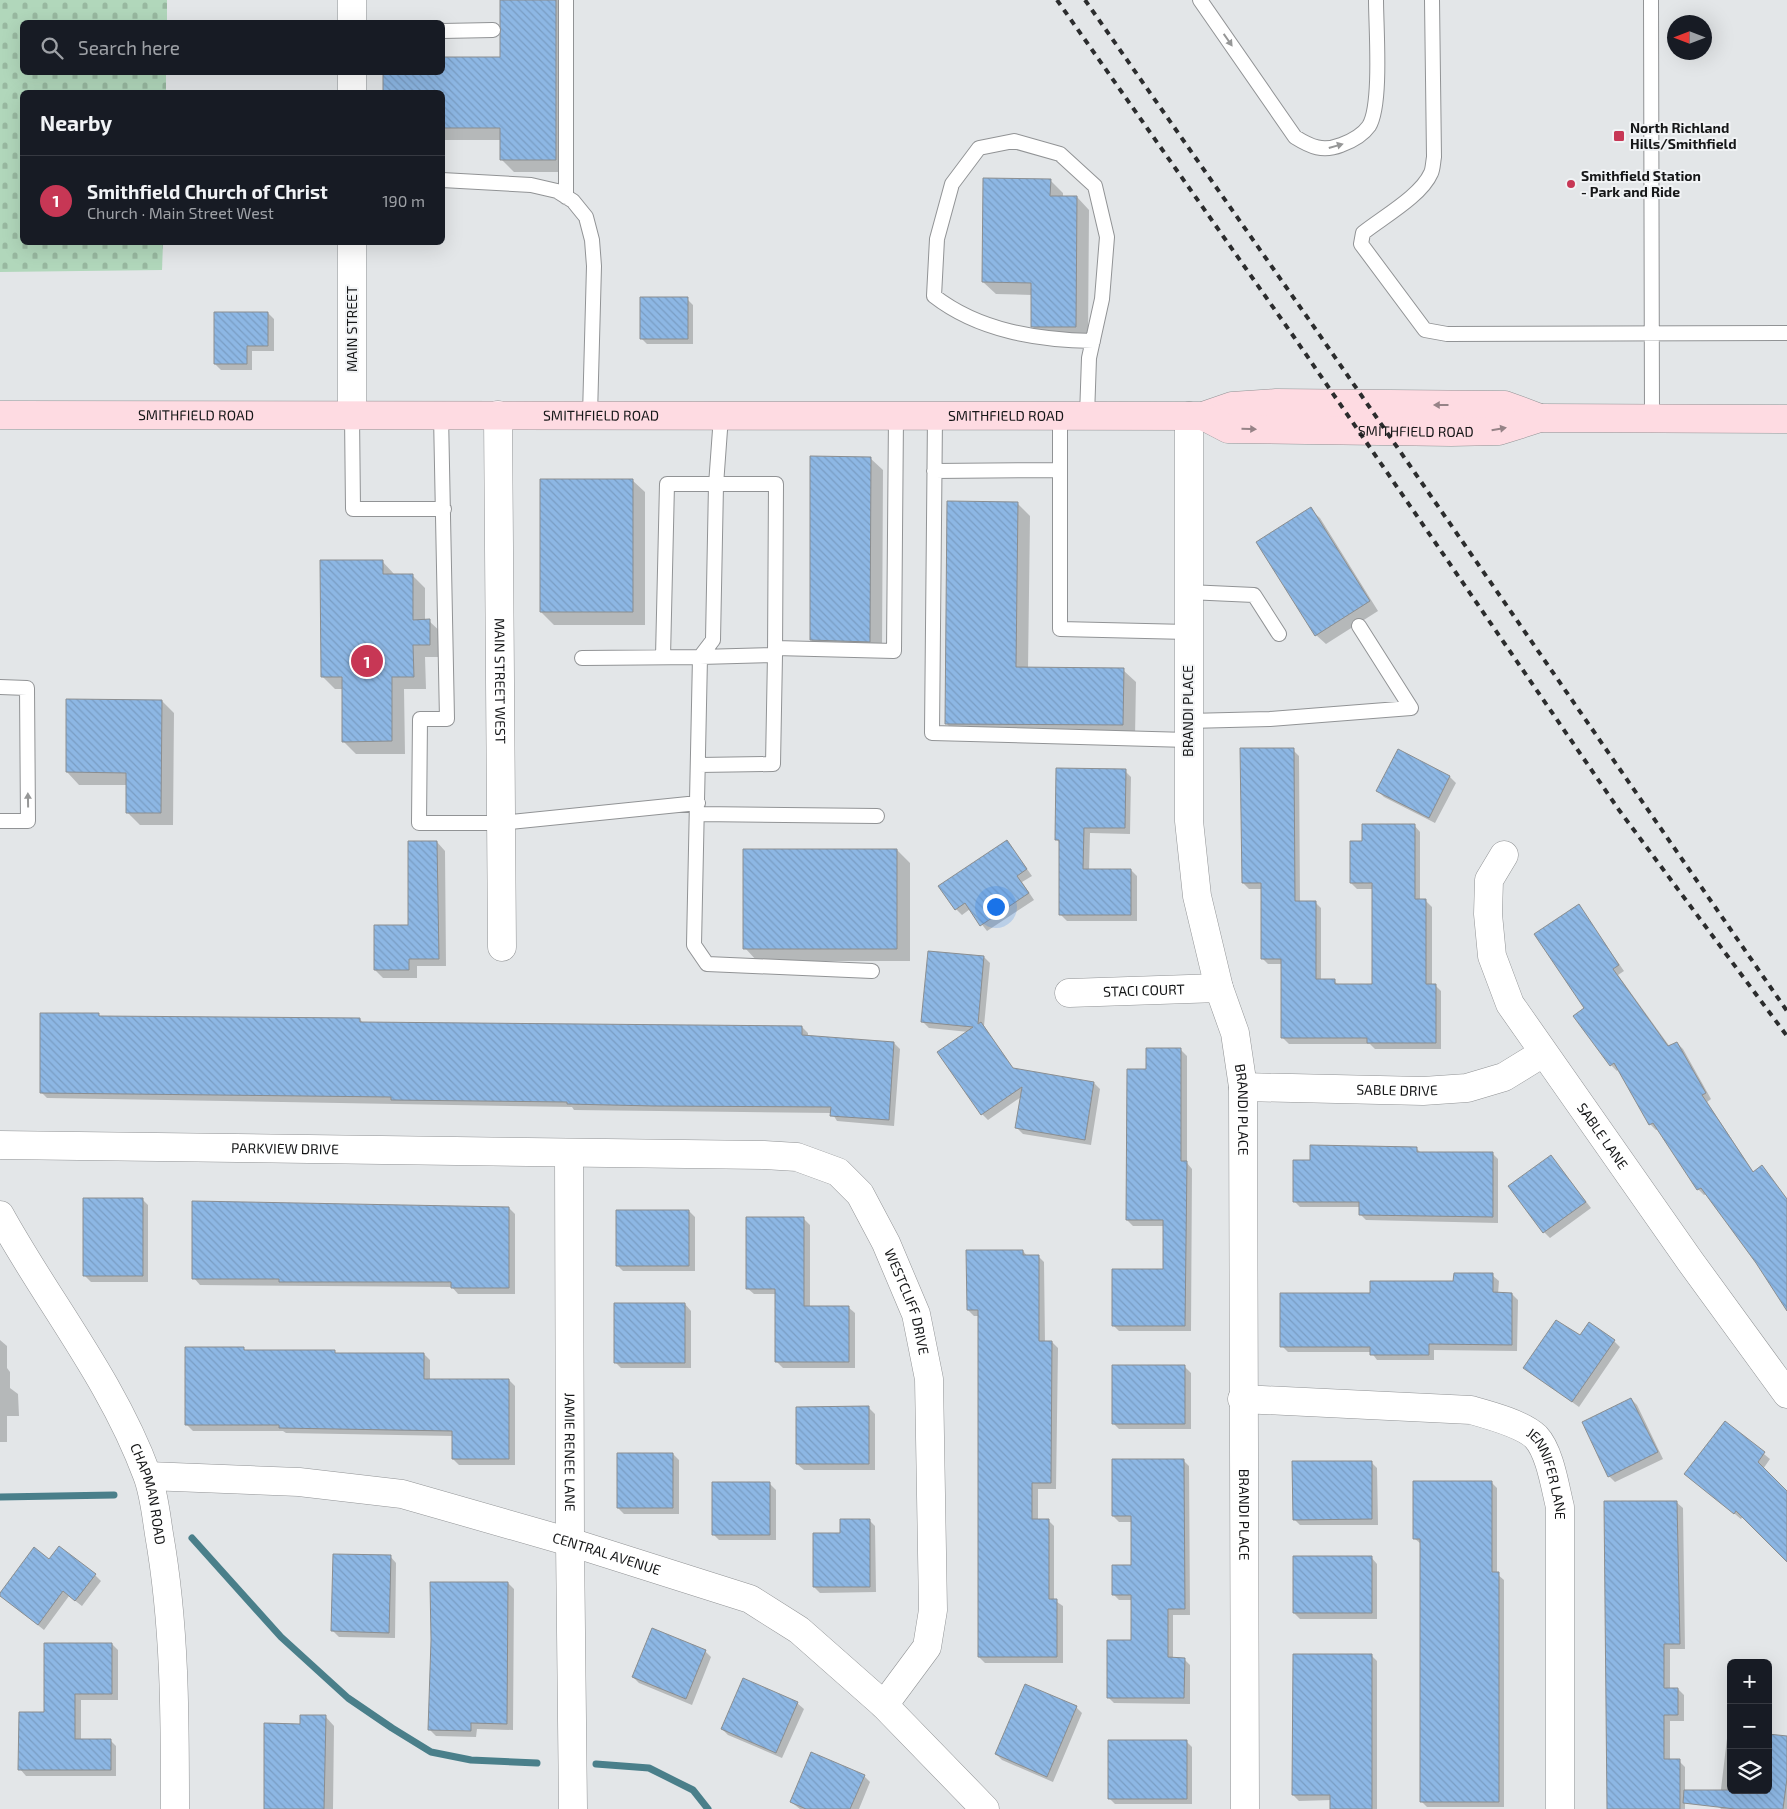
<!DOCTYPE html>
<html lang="en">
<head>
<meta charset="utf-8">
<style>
  :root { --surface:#171b24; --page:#20242c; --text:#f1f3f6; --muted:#9ea1a6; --line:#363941; --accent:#c73755 }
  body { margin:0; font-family:"Exo 2",sans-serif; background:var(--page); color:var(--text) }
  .controls { position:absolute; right:15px; bottom:15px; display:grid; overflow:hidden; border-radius:8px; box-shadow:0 5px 20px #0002 }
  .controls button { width:45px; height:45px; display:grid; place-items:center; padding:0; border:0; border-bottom:1px solid var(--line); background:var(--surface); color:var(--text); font:25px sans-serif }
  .compass { position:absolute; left:1667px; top:15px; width:45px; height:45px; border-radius:50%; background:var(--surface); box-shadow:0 5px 20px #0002; rotate:270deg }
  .you { position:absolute; left:995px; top:906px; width:18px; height:18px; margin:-12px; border:4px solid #fff; border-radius:50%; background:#1a73e8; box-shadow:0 0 0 8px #1a73e833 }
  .badge { display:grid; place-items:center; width:32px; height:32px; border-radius:50%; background:var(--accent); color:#fff; font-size:16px; font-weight:700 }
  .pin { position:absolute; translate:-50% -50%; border:2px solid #fff; box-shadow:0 1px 5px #0006 }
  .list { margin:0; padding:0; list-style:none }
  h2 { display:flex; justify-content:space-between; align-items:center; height:65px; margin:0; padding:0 20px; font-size:21px }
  h2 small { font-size:16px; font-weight:400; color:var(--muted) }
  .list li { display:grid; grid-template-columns:32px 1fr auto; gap:15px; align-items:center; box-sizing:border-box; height:90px; padding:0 20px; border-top:1px solid var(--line) }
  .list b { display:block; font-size:19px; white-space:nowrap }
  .list p { margin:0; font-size:16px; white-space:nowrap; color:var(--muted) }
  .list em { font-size:16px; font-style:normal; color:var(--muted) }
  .icon { flex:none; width:28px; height:28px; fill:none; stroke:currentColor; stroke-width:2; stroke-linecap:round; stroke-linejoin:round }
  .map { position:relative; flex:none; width:1787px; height:1809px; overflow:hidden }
  .search { position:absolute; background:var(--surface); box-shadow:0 5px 20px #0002; left:20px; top:20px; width:425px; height:55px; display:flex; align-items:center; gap:12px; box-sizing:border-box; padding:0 18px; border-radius:8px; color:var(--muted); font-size:19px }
  .panel { position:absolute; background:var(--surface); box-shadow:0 5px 20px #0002; left:20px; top:90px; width:425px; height:155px; border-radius:8px }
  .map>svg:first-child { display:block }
  .cemetery { fill:url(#cemetery-stones) }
  .shadow { fill:#0003 }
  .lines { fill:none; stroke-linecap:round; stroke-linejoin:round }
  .stream { stroke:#4a7f8a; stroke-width:7 }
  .building { fill:url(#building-back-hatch); stroke:#8b8e90 }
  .service-casing { stroke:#919395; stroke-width:16 }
  .minor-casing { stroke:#919395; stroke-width:29 }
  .tertiary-casing { stroke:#919395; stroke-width:29 }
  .secondary-casing { stroke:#919395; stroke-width:29 }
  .service { stroke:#fff; stroke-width:14 }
  .minor { stroke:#fff; stroke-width:28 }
  .tertiary { stroke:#fff; stroke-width:28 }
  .secondary { stroke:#fedbe2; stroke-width:28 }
  .rail { stroke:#2b2c2d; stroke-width:4; stroke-dasharray:6 6; stroke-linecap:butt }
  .oneway { fill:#969797 }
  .oneway2 { fill:#968387 }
  .poi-dot { fill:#c73755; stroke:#f1f3f5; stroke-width:2 }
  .labels { text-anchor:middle; stroke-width:4; stroke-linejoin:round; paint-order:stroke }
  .poi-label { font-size:14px; font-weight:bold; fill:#161718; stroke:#f1f3f5; text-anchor:start }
  .street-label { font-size:14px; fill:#161718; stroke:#f1f3f5 }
</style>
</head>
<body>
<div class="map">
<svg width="1787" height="1809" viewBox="0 0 1787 1809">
  <defs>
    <pattern id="cemetery-stones" width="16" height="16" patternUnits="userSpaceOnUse" patternTransform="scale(1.25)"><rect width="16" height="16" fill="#b1d7bb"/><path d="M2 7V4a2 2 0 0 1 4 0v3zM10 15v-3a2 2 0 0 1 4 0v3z" fill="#98b8a0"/></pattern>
    <pattern id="building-back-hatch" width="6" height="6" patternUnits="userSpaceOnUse" patternTransform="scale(1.25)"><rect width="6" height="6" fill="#8db7e4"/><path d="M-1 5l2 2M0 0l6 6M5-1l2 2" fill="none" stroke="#799dc3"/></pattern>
  </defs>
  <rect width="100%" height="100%" fill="#e3e6e8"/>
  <!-- cemetery -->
  <path class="cemetery" d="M0,0H167V22H22V72L166,73V92H22V242L163,243L162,270L0,272Z"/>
  <!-- shadow -->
  <path class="shadow" d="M502,0H565L568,172H514L502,160V140H442V92H384V72H442L502,58Z
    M1050,180L1063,193V197H1077L1089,210L1088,339H1044L1032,326V295L996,294L983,282Z
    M687,299L693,305V344H647L641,338Z
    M268,313L274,319V351H252V370H221L215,364Z
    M870,458L883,470L882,654L824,652L811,640Z
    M632,480L645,492V625H554L541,612Z
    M1017,503L1030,516L1028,669L1123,670L1136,682L1135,737L959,736L946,723Z
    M1310,509L1320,518L1378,611L1326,644L1316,635Z
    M382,561L395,575H412L425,588V621H429L442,633V657H425L426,689H404L405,754H356L343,741V689H335L322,676Z
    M162,701L174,713L173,825H140L127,812V785H79L67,772Z
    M1293,750L1299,756L1300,902H1315L1321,908V981H1334L1339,985H1373V889H1357L1351,883L1363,842L1414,825L1420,832V901H1426L1432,907V985H1435L1441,991V1049H1375L1370,1044H1289L1283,1038V964H1268L1262,958V889H1249L1243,883Z
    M1398,751L1450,777L1456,783L1435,823L1384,797L1378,791Z
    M1125,771L1131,777L1130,834L1090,833L1089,870H1131L1137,876V921H1067L1061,915V844L1056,839Z
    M1007,841L1032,876L1022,882L1034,900L987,931L970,909L962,915L956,909Z
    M437,842L445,851L446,966H417V978H383L375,970L410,926Z
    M897,850L910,863V961H757L745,948Z
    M1579,906L1624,971L1618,975L1670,1047L1677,1043L1683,1049L1711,1099L1707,1102L1754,1173L1762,1167L1787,1199V1309L1757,1262L1707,1194L1704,1195L1698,1189L1659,1129L1656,1130L1650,1124L1619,1069L1617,1071L1611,1065L1585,1009Z
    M929,952L984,957L990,963L984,1026L1014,1070L1094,1083L1100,1089L1091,1145L1023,1134L1017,1128L1021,1097L988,1120L982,1114L969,1032L929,1028L923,1022Z
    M99,1015L102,1018L360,1019L364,1024L802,1027L808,1033V1037L894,1043L900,1049L894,1126L837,1121L832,1113L574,1110L572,1107L47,1098L41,1092Z
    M1181,1050L1187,1056V1163L1192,1169L1191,1331H1119L1113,1325L1164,1271V1226H1133L1127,1220L1147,1070Z
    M1416,1148L1421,1153H1492L1498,1159V1223L1366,1220L1360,1214V1207H1300L1294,1201L1311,1161Z
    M1551,1156L1591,1208L1550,1238L1544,1232Z
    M142,1199L148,1205V1282H91L85,1276Z
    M509,1208L515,1214V1294H458L452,1287L200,1285L194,1278Z
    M689,1211L695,1217V1271H623L617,1265Z
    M804,1219L810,1225V1307H848L855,1313V1368H783L777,1362V1294H754L747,1288Z
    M1023,1251L1028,1257L1038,1256L1044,1262L1045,1342H1052L1058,1348L1056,1489H1038V1520H1048L1054,1526V1600L1063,1606V1663H985L979,1657L980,1316H974L968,1310Z
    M1492,1275L1499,1281L1498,1294H1512L1518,1300L1517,1351L1434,1350V1360H1377L1371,1352H1288L1282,1346L1371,1295Z
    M685,1304L691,1311V1368H621L615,1362Z
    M1580,1337L1614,1341L1620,1347L1579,1407L1525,1368Z
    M0,1340L7,1346V1368L10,1372V1388L18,1394L19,1416H7V1442H0Z
    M243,1348L247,1352L424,1354L430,1360V1380H509L515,1386V1465H459L453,1459V1436L286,1433L283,1431H193L187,1425Z
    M1185,1367L1191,1373V1429H1119L1113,1423Z
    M1631,1399L1637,1405L1663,1459L1615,1482L1609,1476Z
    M869,1408L875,1414V1470H804L797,1464Z
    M1726,1423L1770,1459L1763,1469L1787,1492V1560L1743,1516L1741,1519L1686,1474Z
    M673,1454L679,1460V1514H624L618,1508Z
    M1183,1460L1189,1466L1190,1615H1173V1659H1184L1190,1665V1704L1114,1703L1108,1697L1132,1641V1600H1119L1113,1594L1132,1566V1522H1119L1113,1516Z
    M1371,1462L1377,1468L1378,1525H1300L1294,1519Z
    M1491,1482L1497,1488V1574L1504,1580V1807H1427L1421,1801V1544L1414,1538Z
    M770,1484L776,1490V1540H719L713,1534Z
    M1676,1502L1683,1508L1685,1649H1670V1689H1678L1684,1695V1721H1670V1761H1679L1685,1767V1809H1608Z
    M869,1520L875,1526L876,1592L820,1593L814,1587L841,1534Z
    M390,1556L396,1563L395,1638L339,1637L333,1631Z
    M1371,1557L1377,1564V1619H1300L1294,1613Z
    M49,1560L95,1575L101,1581L82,1606L69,1596L44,1630L0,1595Z
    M508,1583L514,1589L513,1730L477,1729L476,1737L436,1736L430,1730Z
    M112,1644L118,1650V1700H81V1740H110L116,1746V1776H26L20,1769L45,1713Z
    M705,1651L711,1657L692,1705L639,1683L633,1677Z
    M1371,1655L1377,1661V1809H1332V1800L1299,1801L1293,1795Z
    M797,1703L804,1709L782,1758L728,1735L722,1729Z
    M1076,1707L1082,1713L1053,1782L1002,1760L996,1754Z
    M325,1716L334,1726L333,1809H265L301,1725Z
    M1728,1730L1731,1731V1790H1768L1787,1738V1809H1721L1719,1806Z
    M1186,1741L1192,1747V1804H1115L1109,1798Z
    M864,1776L870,1782L859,1809H800L791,1802Z"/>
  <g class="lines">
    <!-- stream -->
    <path class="stream" d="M0,1497L114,1495
      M192,1538L281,1637L348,1698L392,1728L431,1752L471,1760L537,1763
      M596,1764L649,1768L693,1790L708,1809"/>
  </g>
  <!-- building -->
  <path class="building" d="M500,0H556V160H500V128H442V92H383V72H442V57H500Z
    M983,178L1051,179L1050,196H1077L1076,327H1031V283L982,282Z
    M640,297H688V339H640Z
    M214,312H268V346H247V364H214Z
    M810,456L871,457L870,642L810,640Z
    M540,479H633V612H540Z
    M947,501L1018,502L1016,667L1124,668L1123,725L945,724Z
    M1311,507L1370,601L1315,636L1256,542Z
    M320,560H383V574H413V620L430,619V645H413L414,677H392V741L342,742V677H321Z
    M66,699L162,700L161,813H126V773L66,772Z
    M1240,748H1294L1295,901H1316V979H1335V984H1372V883H1350V841H1362V824H1415V899H1426V984H1436V1043H1367V1038H1281V959H1261V883H1242Z
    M1398,749L1450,776L1429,818L1376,791Z
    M1056,768L1126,769L1125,828H1084L1083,869H1131V915H1059V840H1055Z
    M1007,840L1027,869L1017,876L1029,893L980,926L965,903L955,910L938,886Z
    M408,841H437L439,959H409V970H374V925H408Z
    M743,849H897V949H743Z
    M1579,904L1619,965L1613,969L1668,1046L1677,1042L1706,1093L1702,1095L1753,1172L1762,1165L1787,1199V1311L1756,1263L1701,1188L1697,1190L1653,1123L1649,1125L1614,1063L1610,1066L1573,1016L1584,1008L1534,934Z
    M928,951L984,956L978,1024L981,1022L1013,1068L1094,1082L1085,1140L1015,1128L1022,1087L981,1115L937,1052L973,1027L921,1022Z
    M40,1013H99V1016L360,1018V1022L802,1026V1035L894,1042L889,1120L830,1116L831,1107L654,1106L567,1104V1102L391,1100V1097L40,1093Z
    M1146,1048H1181V1161H1187L1185,1326H1112V1269H1163V1220H1126L1127,1069H1146Z
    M1310,1145L1417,1147V1152H1493V1217L1359,1215V1202H1293V1160H1310Z
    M1551,1155L1586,1202L1543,1233L1508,1186Z
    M83,1198H143V1276H83Z
    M192,1201L509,1207V1288H451V1282H279V1279H192Z
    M616,1210H689V1266H616Z
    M746,1217H804V1306H849V1362H775V1289H746Z
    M966,1250H1023V1255H1039V1341H1052L1051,1483H1032V1519H1049V1599H1057V1657H978V1310H967Z
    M1454,1273H1493V1292L1512,1293V1345L1429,1344V1355H1370V1347H1280V1293H1370V1281H1453Z
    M614,1303H685V1363H614Z
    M1556,1320L1580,1335L1589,1322L1615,1340L1572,1402L1523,1368Z
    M185,1347H244V1350H335V1353H424V1379H509V1459H452V1431L279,1428V1425H185Z
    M1112,1365H1185V1424H1112Z
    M1631,1398L1658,1452L1608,1477L1582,1422Z
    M869,1406V1464H796V1407Z
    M1725,1421L1765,1452L1758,1462L1787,1491V1562L1736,1511L1734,1514L1684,1474Z
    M617,1453H673V1508H617Z
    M1112,1459H1184L1185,1609H1168V1657L1185,1658L1184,1698H1107V1640H1131V1595H1112V1565H1131V1516H1112Z
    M1292,1461H1372V1519L1293,1520Z
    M1413,1481H1492V1572H1499V1802H1420V1539H1413Z
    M712,1482H770V1535H712Z
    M1604,1501H1677L1680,1644H1664V1688H1678V1715H1664V1759H1680V1809H1607Z
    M840,1519H870V1587H813V1533H840Z
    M59,1546L96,1574L75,1601L63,1591L38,1625L0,1596V1593L34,1547L49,1559Z
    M333,1554L391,1555L389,1633L331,1631Z
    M1293,1556H1372V1613H1293Z
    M430,1582H508L507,1724L471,1723V1731L428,1730L431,1640Z
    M652,1628L706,1650L686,1699L632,1677Z
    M44,1643H112V1694H75V1739H111V1770H18L19,1712H44Z
    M1293,1654H1372V1809H1330V1795H1292Z
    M743,1678L798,1702L776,1753L721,1729Z
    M1025,1684L1077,1706L1047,1777L995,1754Z
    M300,1715H326L324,1809H264V1723L300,1724Z
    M1768,1734L1787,1736V1778L1783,1809H1735L1683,1803L1684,1790H1768Z
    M1108,1740H1187V1799H1108Z
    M811,1752L865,1775L850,1809H806L790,1802Z"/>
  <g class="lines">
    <defs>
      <path id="service" d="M566,0V197
        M1200,0L1295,137C1311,147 1323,152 1341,145C1352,141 1362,136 1369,126C1382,105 1376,27 1376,0
        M1432,0L1434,157C1433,162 1433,169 1431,173C1421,196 1383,217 1363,233L1361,244L1425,330L1447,334L1787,333
        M1651,0L1652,418
        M442,31L493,30
        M442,180L531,185L557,191L573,201L586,217L592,240L594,266L590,415
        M352,415L353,509H444
        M441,415L447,719H420L419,823H500L698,803
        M935,416L932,733L1188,740
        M1060,416V629L1188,632
        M1087,416L1089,358L1102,299L1107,237L1095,186L1060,154L1014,141L979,148L952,184L937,239L934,296C979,331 1038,340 1093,341
        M934,471L1060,470
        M1188,592L1254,595L1279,634
        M775,648L894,651L896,416
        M663,657L667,484H776L775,655
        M582,658L700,657L713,640L716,485L721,416
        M0,687L27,688L28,821H0
        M1188,721L1270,719L1411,708L1359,626
        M699,765L773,764L775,655L700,657L694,945L707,964L872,971
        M698,814L877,816"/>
      <g id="minor">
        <path id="s1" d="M498,415L502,947"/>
        <path id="s2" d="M1189,416V821L1197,896L1219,988L1235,1033L1243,1087L1245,1809"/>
        <path id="s3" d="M1504,855L1489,880L1488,914L1492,956L1510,1004L1690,1261L1787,1394"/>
        <path id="s4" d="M1069,993L1219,988"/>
        <path id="s5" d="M1243,1087L1423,1091L1467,1088L1504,1077L1543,1053"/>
        <path id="s6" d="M0,1145L764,1155L797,1157L838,1172L860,1194L886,1243L916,1314L929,1379L933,1610L927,1647L884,1705"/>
        <path id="s7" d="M569,1154L570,1542L573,1809"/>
        <path id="s8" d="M1242,1399L1471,1410C1489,1415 1523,1424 1536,1437C1550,1452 1555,1487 1560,1507V1809"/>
        <path id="s9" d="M148,1476L299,1482L402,1494L570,1542L750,1599L799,1630L884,1705L985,1809"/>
      </g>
      <g id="tertiary">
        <path d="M352,22V0"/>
        <path d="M352,72V92"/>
        <path d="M352,242V415"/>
        <path id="s10" d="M0,1215C48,1302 112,1380 147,1475C154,1493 156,1515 159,1534C175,1625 175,1717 175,1809"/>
      </g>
      <g id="secondary">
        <path id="s11" d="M0,415L1203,416L1232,406L1276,403L1505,405L1540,418"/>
        <path id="s12" d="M1203,416L1228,429L1451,432L1499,431L1540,418L1787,419"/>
      </g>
    </defs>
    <!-- service casing -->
    <use href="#service" class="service-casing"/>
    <!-- minor casing -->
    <use href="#minor" class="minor-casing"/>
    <!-- tertiary casing -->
    <use href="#tertiary" class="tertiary-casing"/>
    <!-- secondary casing -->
    <use href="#secondary" class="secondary-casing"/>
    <!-- service -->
    <use href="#service" class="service"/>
    <!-- minor -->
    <use href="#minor" class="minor"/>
    <!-- tertiary -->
    <use href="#tertiary" class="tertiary"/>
    <!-- secondary -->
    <use href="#secondary" class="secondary"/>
    <!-- rail -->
    <path class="rail" d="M1057,0L1294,337L1619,810L1787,1036
      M1085,0L1312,324L1787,1011"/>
  </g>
  <!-- one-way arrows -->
  <defs><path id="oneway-solid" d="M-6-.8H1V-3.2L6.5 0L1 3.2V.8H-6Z" transform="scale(1.25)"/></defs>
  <g class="oneway">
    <use href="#oneway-solid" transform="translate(1228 40) rotate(55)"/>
    <use href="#oneway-solid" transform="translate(1336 146) rotate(-16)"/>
    <use href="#oneway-solid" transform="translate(28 800) rotate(-91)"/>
  </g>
  <g class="oneway2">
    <use href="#oneway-solid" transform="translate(1441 405) rotate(-180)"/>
    <use href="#oneway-solid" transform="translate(1249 429) rotate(1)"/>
    <use href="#oneway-solid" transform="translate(1499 429) rotate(-10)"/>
  </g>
  <!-- markers -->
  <g class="poi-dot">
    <rect x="1613" y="130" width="12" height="12" rx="2.5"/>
    <circle cx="1571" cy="184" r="5"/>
  </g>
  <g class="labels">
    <!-- poi labels -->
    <g class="poi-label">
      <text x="1630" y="133">North Richland<tspan x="1630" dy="16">Hills/Smithfield</tspan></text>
      <text x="1581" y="181">Smithfield Station<tspan x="1581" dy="16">- Park and Ride</tspan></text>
    </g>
    <!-- street labels -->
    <g class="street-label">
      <text transform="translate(352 329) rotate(-90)" y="5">MAIN STREET</text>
      <text dy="5" stroke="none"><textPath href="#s11" startOffset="196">SMITHFIELD ROAD</textPath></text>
      <text dy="5" stroke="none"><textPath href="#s11" startOffset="601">SMITHFIELD ROAD</textPath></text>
      <text dy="5" stroke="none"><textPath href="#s11" startOffset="1006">SMITHFIELD ROAD</textPath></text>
      <text dy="5" stroke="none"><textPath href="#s12" startOffset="216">SMITHFIELD ROAD</textPath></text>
      <text dy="5" stroke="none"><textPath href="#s1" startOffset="266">MAIN STREET WEST</textPath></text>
      <text transform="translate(1188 711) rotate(-90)" y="5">BRANDI PLACE</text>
      <text dy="5" stroke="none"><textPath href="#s4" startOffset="75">STACI COURT</textPath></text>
      <text dy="5" stroke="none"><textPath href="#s5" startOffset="154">SABLE DRIVE</textPath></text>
      <text dy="5" stroke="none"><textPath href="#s2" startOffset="700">BRANDI PLACE</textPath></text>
      <text dy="5" stroke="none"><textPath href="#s3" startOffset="318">SABLE LANE</textPath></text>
      <text dy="5" stroke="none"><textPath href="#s6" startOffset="285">PARKVIEW DRIVE</textPath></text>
      <text dy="5" stroke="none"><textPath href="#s6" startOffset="990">WESTCLIFF DRIVE</textPath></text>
      <text dy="5" stroke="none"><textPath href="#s7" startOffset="298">JAMIE RENEE LANE</textPath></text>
      <text dy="5" stroke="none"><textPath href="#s8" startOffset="339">JENNIFER LANE</textPath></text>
      <text dy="5" stroke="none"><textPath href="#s10" startOffset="318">CHAPMAN ROAD</textPath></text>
      <text dy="5" stroke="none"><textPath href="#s2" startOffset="1105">BRANDI PLACE</textPath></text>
      <text dy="5" stroke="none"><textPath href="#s9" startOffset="468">CENTRAL AVENUE</textPath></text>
    </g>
  </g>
</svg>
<div class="controls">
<button>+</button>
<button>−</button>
<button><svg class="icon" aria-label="layers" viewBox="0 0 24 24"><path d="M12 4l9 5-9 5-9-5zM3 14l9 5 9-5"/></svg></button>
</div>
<svg class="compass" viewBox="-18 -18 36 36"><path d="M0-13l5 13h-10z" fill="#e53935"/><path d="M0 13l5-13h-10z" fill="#9ea1a6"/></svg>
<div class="you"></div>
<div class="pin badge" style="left:367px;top:661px">1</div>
<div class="search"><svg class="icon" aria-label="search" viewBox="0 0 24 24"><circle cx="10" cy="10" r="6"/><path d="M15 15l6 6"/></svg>Search here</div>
<section class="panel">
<h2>Nearby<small></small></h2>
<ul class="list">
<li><span class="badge">1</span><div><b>Smithfield Church of Christ</b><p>Church · Main Street West</p></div><em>190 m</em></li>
</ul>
</section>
</div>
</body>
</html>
